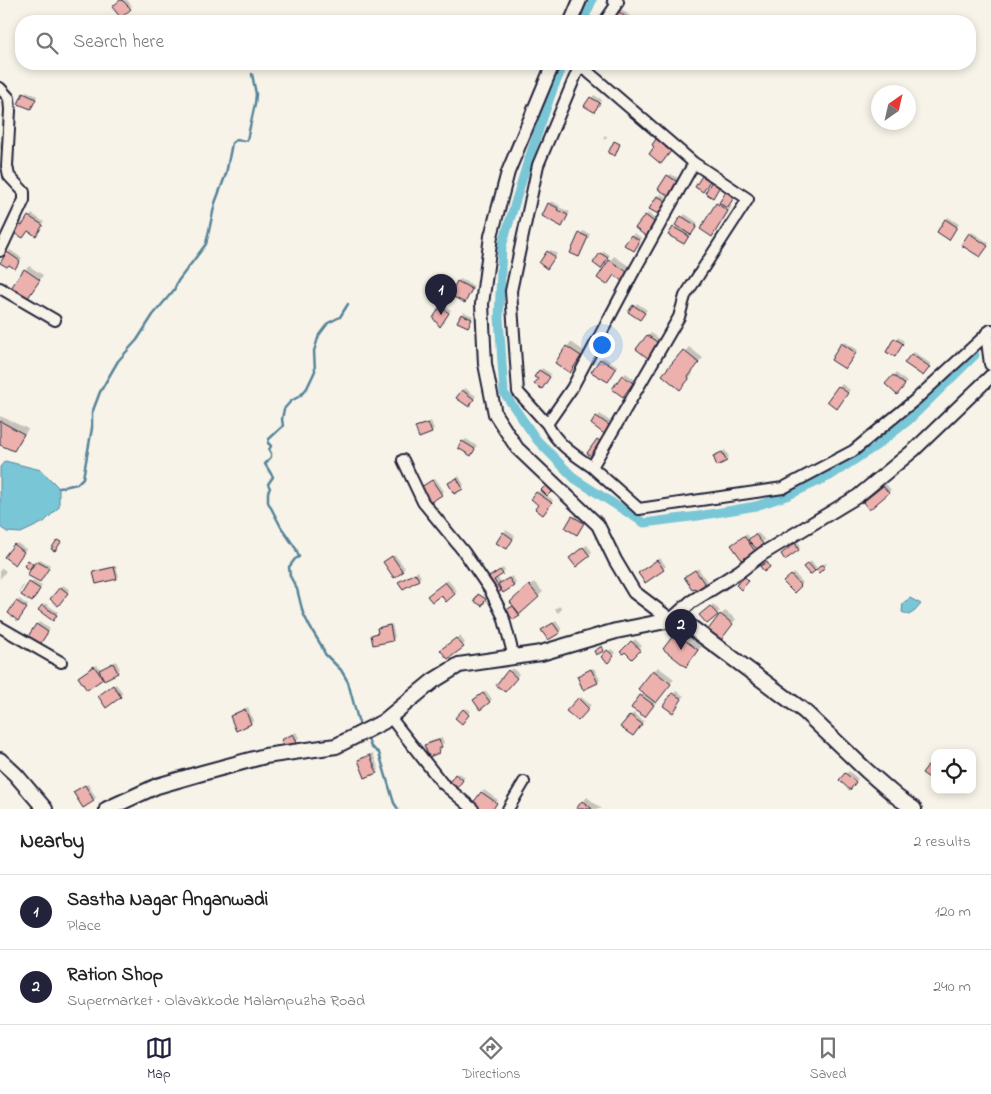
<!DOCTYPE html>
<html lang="en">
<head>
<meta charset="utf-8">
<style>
  :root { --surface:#fff; --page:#f2f2f2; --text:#222; --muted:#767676; --line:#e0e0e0; --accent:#22223b }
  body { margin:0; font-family:"Indie Flower",sans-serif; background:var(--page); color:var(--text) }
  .controls { position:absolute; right:15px; bottom:15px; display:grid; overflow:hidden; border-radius:10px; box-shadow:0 2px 8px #0003 }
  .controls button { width:45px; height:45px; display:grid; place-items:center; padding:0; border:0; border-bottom:1px solid var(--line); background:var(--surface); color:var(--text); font:25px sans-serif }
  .compass { position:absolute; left:871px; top:85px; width:45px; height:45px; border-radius:50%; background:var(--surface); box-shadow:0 2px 8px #0003; rotate:34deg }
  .you { position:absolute; left:601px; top:344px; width:18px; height:18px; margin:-12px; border:4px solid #fff; border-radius:50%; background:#1a73e8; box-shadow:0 0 0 8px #1a73e833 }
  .badge { display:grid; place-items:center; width:32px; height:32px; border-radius:50%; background:var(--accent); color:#fff; font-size:16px; font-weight:700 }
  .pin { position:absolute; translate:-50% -41px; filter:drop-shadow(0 1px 2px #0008) }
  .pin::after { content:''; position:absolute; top:26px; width:18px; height:15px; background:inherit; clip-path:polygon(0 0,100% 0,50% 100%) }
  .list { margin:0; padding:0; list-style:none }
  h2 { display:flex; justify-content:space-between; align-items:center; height:65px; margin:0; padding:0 20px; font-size:21px }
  h2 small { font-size:16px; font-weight:400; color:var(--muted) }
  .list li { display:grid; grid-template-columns:32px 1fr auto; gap:15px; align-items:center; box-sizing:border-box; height:75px; padding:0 20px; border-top:1px solid var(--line) }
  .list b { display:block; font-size:19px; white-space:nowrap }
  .list p { margin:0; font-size:16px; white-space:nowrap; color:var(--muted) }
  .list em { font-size:16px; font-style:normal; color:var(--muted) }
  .icon { flex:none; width:28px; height:28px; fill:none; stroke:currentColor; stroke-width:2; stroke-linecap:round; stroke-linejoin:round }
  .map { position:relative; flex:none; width:991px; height:809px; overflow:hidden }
  .search { position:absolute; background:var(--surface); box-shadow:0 2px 8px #0003; left:15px; right:15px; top:15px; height:55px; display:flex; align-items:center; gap:12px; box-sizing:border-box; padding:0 18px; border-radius:20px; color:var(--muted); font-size:19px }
  .sheet { height:215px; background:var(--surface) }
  nav { display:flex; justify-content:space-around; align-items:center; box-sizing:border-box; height:70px; border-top:1px solid var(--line); background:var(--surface); font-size:14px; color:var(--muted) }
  nav a { display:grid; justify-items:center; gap:2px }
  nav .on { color:var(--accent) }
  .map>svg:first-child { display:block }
  .water { fill:#79c6d7; stroke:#568499 }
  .shadow { fill:#0003 }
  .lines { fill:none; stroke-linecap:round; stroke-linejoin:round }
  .stream { stroke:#568499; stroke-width:2.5 }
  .canal { stroke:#79c6d7; stroke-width:9 }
  .building { fill:#edb1ad; stroke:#22223b }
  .minor-casing { stroke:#22223b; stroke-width:14 }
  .tertiary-casing { stroke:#22223b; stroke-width:16 }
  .secondary-casing { stroke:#22223b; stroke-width:18 }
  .minor { stroke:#f7f3e8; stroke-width:10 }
  .tertiary { stroke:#f7f3e8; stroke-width:12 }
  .secondary { stroke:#f7f3e8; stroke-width:14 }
</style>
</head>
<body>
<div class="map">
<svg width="991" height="809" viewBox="0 0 991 809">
  <rect width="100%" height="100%" fill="#f7f3e8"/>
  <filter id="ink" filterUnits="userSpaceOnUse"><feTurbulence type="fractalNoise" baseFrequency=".02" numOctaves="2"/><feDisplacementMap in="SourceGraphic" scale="10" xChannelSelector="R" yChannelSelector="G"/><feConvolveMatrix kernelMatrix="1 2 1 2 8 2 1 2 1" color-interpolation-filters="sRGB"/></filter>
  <g filter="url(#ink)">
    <!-- water -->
    <path class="water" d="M5,461L41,470L59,488V507L44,522L21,533L7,532L0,527V467Z
      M910,598L921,604L915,611L909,615L902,612L903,603Z"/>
    <!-- shadow -->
    <path class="shadow" d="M121,0H127L132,6L121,16Z
      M621,9L630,16L627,21H612Z
      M27,91L37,96L33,105L30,108L24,94Z
      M594,95L602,100L596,108L586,106Z
      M605,135L607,136L605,140L603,138Z
      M0,141L4,144L0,150Z
      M671,174L681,180L673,193L668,176Z
      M661,194L668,198L658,213V197Z
      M721,200L732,206L716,231L712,235L717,204Z
      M552,201L560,206L559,207L570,212L562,225L549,204Z
      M648,213L658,221L649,233L646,216Z
      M32,214L44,222L36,234L19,225L22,222L25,224Z
      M685,214L698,223L686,240L670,234Z
      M948,217L959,224L951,236L946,220Z
      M583,231L590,234L581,253L578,256L580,234Z
      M972,232L989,243L983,253L970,234Z
      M634,233L642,238L634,250L626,245Z
      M10,250L22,258L17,265L8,253Z
      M551,250L557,254L549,265L548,252Z
      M604,251L610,255L603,265L595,263Z
      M614,256L632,268L627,276L614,274L610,261Z
      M29,266L43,275L29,296L25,270Z
      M460,279L474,286L467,299L458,282Z
      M637,303L647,310L642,315L630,311Z
      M443,305L451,310L443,323L441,308Z
      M464,312L473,316L467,326L462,315Z
      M651,333L662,341L649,357L638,349Z
      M898,337L904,341L897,353L895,339Z
      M571,342L584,351L574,367L570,371L567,347Z
      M845,342L858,350L845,368L842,344Z
      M689,347L703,358L691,372L693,374L685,384L664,374Z
      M914,352L931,364L925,372L912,355Z
      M603,357L618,366L610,378L593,371Z
      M542,368L551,374L544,385L539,379L540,371Z
      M626,373L635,380L625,393L623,376Z
      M896,373L907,382L897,393L886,384Z
      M842,384L850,390L839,404L829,401Z
      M465,388L476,396L471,403L463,391Z
      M600,414L615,425L607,434L592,424Z
      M0,416L28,429L18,445L13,449L0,444Z
      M431,421L434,429L431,432L417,428L419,425Z
      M466,439L477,446L473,452L463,442Z
      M725,450L729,457L726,460L714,457Z
      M459,476L464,485L462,488L449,483Z
      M435,478L444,491L441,494L423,486Z
      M886,484L891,490L888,492L867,499Z
      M540,490L546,495L547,494L546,495L553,500L545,511L540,504L537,493Z
      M576,514L586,520L579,531L567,527Z
      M506,530L515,536L507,548L504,533Z
      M758,533L765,540L754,550L735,543L747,534L751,539Z
      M798,542L801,546L785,558V551Z
      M17,543L26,549L17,561L15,545Z
      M587,545L592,552L576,565L573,555Z
      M395,555L405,568L402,571L387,560Z
      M660,558L666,566L646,582L642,571Z
      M40,559L50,565L42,578L29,574Z
      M811,561L818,569L825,563L827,564L819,571L816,568L810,573L805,567Z
      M116,566L119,576L116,578L95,573L97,570Z
      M2,568L6,571L0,579V570Z
      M503,568L505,571L497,577L501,583L512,576L516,583L514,585L502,589L497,592L490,576Z
      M698,568L709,584L706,586L688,575Z
      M418,571L421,577L418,579L403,580Z
      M794,573L803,583L794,592L785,582Z
      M448,580L457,591L454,593H431Z
      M33,581L42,586L32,601L30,583Z
      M534,582L543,592L521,611L522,613L519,615L510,608L514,605L516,598Z
      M23,585L24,586L19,593H18Z
      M63,585L70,590L60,602L51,599Z
      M19,599L28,605L21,616L17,602Z
      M45,603L58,612L55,616L40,610Z
      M713,604L720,611L707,622L701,615Z
      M559,606L562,609L558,613L555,609Z
      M725,611L736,619L724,635L721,615Z
      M556,621L562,630L559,632L546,628Z
      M39,622L50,629L41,642L37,625Z
      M392,624L395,637L392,639L372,635L375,633L379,632L378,629L381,626Z
      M680,629L702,646L686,665L676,634Z
      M460,636L465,643L448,658L445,648Z
      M635,639L642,646L632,657L625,650L622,652Z
      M611,649L616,653L608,662L603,657Z
      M116,661L120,669L117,672L104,676L102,678L82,674L97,665L101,670Z
      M658,667L674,679L645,716L641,696L644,693L654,671Z
      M512,668L519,674L505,691L498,685Z
      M594,668L600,680L597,682L578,676L581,674Z
      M116,684L123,693L106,706L102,694Z
      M486,691L492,699L489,702L477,697Z
      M676,691L684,696L675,709L665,706Z
      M581,697L591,705L578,720L568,711Z
      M248,707L253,721L251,723L237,729L231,716L234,713Z
      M466,708L471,711L462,722L464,710Z
      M633,713L644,721L635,732L631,716Z
      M296,732L299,738L286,746L285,738Z
      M442,738L444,743L440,746L441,750L439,752L426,745L428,742Z
      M373,753L379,770L376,772L360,760L362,757Z
      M933,762L935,764V781L924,773Z
      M849,771L858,779L850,788L841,780Z
      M459,773L465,777L459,785L456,775Z
      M88,784L96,798L93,800L77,790Z
      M484,790L498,800L492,809H483L482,793Z
      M587,797L602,809H577Z"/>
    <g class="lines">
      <!-- stream -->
      <path class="stream" d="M348,304L340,317L328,323L319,335L314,351L315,371L307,388L300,396L291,401L284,409L282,419L283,426L269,439L268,443L271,446L269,450L271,453V457L265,464L273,477L268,484L270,488L268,492V502L281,527L296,549L299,557L295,559L289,567L290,576L297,589L303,613L310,627L321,645L325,654L341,670L348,682L358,720L360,725
        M59,488L77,484L83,478L92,428V413L100,392L118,361L137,340L153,315L174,290L178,281L206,244L215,203L226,174L232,143L236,140L244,141L247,140L255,104L256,94L252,74
        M368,739L371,747L379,753L394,803L398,809"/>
      <!-- canal -->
      <path class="canal" d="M583,21L592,1
        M564,64L553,89L526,167L502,246L499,317L504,393L537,440L575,479L644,523L698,516L756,506L789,495L830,476L876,446L908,421L975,355"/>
    </g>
    <!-- building -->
    <path class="building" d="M120,0H122L131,9L121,18L112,7Z
      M618,11L629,20L627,21H610Z
      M23,93L36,99L31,109L18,104Z
      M590,97L600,103L594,112L584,106Z
      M658,136L668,144L665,147L671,151L661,164L649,154L654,147L652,145Z
      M614,141L620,144L615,156L608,153Z
      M703,174L711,179L703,192L695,187Z
      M667,175L679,183L670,197L658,189Z
      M713,179L721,184L713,198L705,193Z
      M727,190L736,195L727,208L719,203Z
      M657,196L666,201L658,214L649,209Z
      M548,203L558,208L557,210L568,215L562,227L542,216Z
      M716,203L728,211L712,237L700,229Z
      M645,215L657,224L647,237L635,228Z
      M28,216L43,225L36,236L28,231L23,238L13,232L18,224L22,226Z
      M681,216L697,226L691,235L675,225Z
      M945,219L957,227L949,240L937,232Z
      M673,227L689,236L684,244L668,235Z
      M579,233L588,237L579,257L570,253Z
      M969,233L988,246L980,257L961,245Z
      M631,235L640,241L634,251L624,245Z
      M547,251L555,257L547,269L539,263Z
      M7,252L20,261L15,269L9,265L7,267L0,263Z
      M600,253L608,258L601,269L593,263Z
      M609,260L629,273L623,282L614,275L607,285L597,278Z
      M24,269L40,280L25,302L9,291Z
      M457,281L472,289L465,303L450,295Z
      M633,305L645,313L640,320L628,312Z
      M440,307L449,313L440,327L433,318Z
      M461,314L472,319L468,327L457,322Z
      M647,335L660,344L649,359L636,349Z
      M894,338L903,344L895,357L886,352Z
      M841,343L856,353L845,369L831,360Z
      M566,346L581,356L570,373L555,363Z
      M683,350L699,363L688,377L689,379L680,390L662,375Z
      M911,354L930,367L923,376L904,363Z
      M600,359L616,369L608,382L591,372Z
      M539,370L550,377L542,389L534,384L538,379L534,377Z
      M622,375L633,383L623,397L612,389Z
      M893,375L905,385L897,395L885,384Z
      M838,386L848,393L837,409L827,401Z
      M462,390L474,399L469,407L456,398Z
      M596,416L613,428L607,436L591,424Z
      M0,421L24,434L14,451L0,445Z
      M428,423L432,433L419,438L415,427Z
      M597,439L604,444L593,458L587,453Z
      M462,441L475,449L471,456L458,448Z
      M722,452L727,461L717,466L713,456Z
      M457,478L463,489L454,494L448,483Z
      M432,480L442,495L428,504L418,489Z
      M547,484L553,490L547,496L541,490Z
      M883,486L889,493L869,510L863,502Z
      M536,492L552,503L543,515L535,509L538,505L531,499Z
      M572,516L584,523L577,535L565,528Z
      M503,532L513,539L507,549L496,543Z
      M755,534L763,544L757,549L748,540Z
      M744,536L755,551L742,560L731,545Z
      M57,540L61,542L55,551L51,549Z
      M795,543L799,550L785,560L781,554Z
      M14,544L24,552L15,565L4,557Z
      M583,547L590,556L576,567L569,558Z
      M392,556L403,572L394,578L383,562Z
      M28,560L33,564L29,570L24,566Z
      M657,560L664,570L645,583L638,573Z
      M36,561L49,568L40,582L27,575Z
      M767,562L770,567L764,572L760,566Z
      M808,563L815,571L822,564L825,567L819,573L816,570L810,575L803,567Z
      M114,567L117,579L96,584L93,572Z
      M500,570L503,574L494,580L501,591L496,594L486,579Z
      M695,570L707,587L699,593L695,588L692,589L684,577Z
      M415,573L419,580L403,589L398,582Z
      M791,575L801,586L794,593L783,582Z
      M745,577L749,581L741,590L736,585Z
      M509,578L514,586L503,593L498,584Z
      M29,582L40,589L32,602L21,595Z
      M445,582L455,594L446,602L441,595L432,602L427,596Z
      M529,585L539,597L520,614L510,602Z
      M60,587L68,593L58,606L50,599Z
      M478,594L486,599L482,606L474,601Z
      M16,601L27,608L18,621L8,613Z
      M42,605L57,615L53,621L38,610Z
      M513,606L520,616L513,620L506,610Z
      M710,606L718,615L707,624L699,615Z
      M720,614L733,624L720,641L707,631Z
      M553,623L560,633L548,640L541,630Z
      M36,624L48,632L39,646L27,638Z
      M390,625L393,641L373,645L371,635L378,633L377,628Z
      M675,633L698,650L686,667L663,649Z
      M456,638L464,647L448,659L440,650Z
      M631,641L641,650L632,659L625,652L623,654L620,652Z
      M602,646L604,651L596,655L594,651Z
      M607,650L614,656L608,663L601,657Z
      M113,663L118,673L104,680L99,670Z
      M94,666L103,679L87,690L78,677Z
      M591,669L598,683L583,690L577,676Z
      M508,670L517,678L505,692L496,685Z
      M653,670L671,684L656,703L638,689Z
      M113,685L121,697L106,708L98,696Z
      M483,693L490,702L480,710L473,700Z
      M672,693L682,699L673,713L663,706Z
      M640,695L654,705L645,717L631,708Z
      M578,698L589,709L578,721L566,711Z
      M245,709L251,724L236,731L230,716Z
      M463,709L469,715L462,724L455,718Z
      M630,715L642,724L633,736L620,727Z
      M293,734L297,742L286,748L281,740Z
      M439,740L442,747L438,749L439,753L429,757L424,745Z
      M370,755L377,773L365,778L358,760Z
      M929,764L935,768V782L922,773Z
      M845,773L856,782L850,790L839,780Z
      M455,774L463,780L457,789L449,783Z
      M85,785L94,801L83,808L73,792Z
      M481,792L497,803L493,809H480L473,803Z
      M582,801L589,806L592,809H576Z"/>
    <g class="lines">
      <defs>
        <path id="minor" d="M605,21L618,2L613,0
          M580,64V65L694,163L748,199L685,296L679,317L592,467C573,454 558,445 547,424L572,388L633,273L694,163
          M0,88L9,98L10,110L7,166L9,176L24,192V200L0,251
          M0,288L55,320
          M547,424L518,392L511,291L538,165L580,65
          M403,460L423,502L464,552L490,590L503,616L514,657
          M592,467L639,509L783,488L853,451L915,400L987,334
          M0,627L61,662
          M390,717L442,783L473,809
          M508,809L524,782"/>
        <path id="tertiary" d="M571,21L580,0
          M553,64L508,172L491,236L482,304L485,364L495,414L517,448L598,525L615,560L634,592L671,620L691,602L740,571L762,554L858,496L915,449L991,376
          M991,331L987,334L991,364"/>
        <path id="secondary" d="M0,760L16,775L45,809
          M107,809L157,786L202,773L265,756L336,746L383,722L433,681L459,665L541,653L616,631L671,620L692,628L804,711L867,771L897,797L914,809"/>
      </defs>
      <!-- minor casing -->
      <use href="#minor" class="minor-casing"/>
      <!-- tertiary casing -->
      <use href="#tertiary" class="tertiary-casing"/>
      <!-- secondary casing -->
      <use href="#secondary" class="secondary-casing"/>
      <!-- minor -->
      <use href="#minor" class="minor"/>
      <!-- tertiary -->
      <use href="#tertiary" class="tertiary"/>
      <!-- secondary -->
      <use href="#secondary" class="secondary"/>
    </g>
  </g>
</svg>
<div class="controls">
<button><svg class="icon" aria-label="locate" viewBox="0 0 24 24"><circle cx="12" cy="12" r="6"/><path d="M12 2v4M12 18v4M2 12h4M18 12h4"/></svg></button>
</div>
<svg class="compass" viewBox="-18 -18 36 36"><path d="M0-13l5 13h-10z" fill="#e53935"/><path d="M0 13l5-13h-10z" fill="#767676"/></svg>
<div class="you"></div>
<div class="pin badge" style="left:441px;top:315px">1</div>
<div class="pin badge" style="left:681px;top:650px">2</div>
<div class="search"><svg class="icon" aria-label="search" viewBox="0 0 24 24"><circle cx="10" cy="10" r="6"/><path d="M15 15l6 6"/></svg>Search here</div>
</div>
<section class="sheet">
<h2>Nearby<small>2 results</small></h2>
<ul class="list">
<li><span class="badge">1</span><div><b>Sastha Nagar Anganwadi</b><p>Place</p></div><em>120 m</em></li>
<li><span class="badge">2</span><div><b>Ration Shop</b><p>Supermarket · Olavakkode Malampuzha Road</p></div><em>240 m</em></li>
</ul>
</section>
<nav>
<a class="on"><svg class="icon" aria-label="map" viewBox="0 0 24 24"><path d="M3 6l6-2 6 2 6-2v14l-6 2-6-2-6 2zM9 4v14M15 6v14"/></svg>Map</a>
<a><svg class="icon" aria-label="directions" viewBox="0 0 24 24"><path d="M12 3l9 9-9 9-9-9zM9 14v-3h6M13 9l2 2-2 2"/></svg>Directions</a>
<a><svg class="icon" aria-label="saved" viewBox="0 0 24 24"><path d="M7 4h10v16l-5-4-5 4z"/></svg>Saved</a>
</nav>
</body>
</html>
